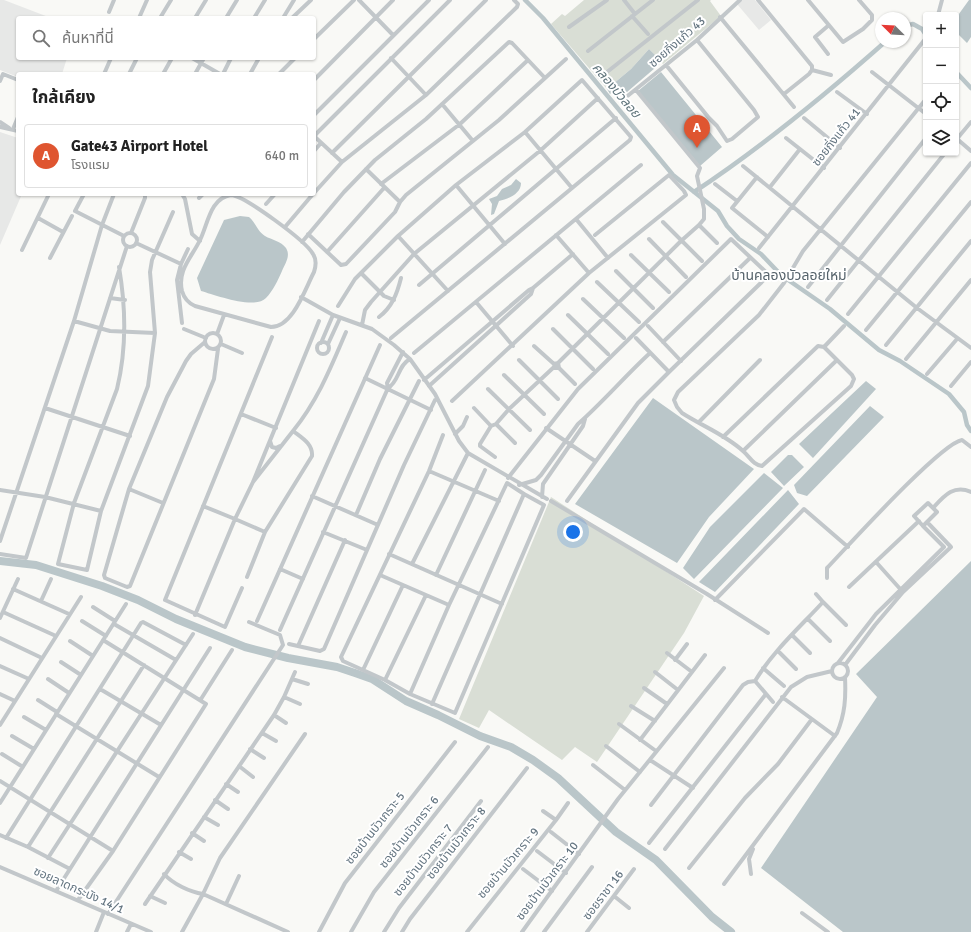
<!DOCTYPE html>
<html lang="th">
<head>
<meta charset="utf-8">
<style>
  :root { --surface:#fff; --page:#f2f2f2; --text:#222; --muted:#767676; --line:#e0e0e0; --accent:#df5530 }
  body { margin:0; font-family:Signika,"Noto Sans Thai",sans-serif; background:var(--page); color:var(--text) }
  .controls { position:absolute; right:12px; top:12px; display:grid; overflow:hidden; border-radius:4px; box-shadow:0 1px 3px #0004 }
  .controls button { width:36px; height:36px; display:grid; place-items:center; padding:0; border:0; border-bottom:1px solid var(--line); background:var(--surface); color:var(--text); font:20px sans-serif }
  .compass { position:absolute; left:875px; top:12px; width:36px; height:36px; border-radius:50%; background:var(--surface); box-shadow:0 1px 3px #0004; rotate:294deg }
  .you { position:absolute; left:573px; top:532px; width:14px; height:14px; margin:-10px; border:3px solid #fff; border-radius:50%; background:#1a73e8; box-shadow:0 0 0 6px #1a73e833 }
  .badge { display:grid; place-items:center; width:26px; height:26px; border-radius:50%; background:var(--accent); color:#fff; font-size:13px; font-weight:700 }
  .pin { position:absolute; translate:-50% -33px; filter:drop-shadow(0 1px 2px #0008) }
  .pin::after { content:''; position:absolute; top:21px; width:14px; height:12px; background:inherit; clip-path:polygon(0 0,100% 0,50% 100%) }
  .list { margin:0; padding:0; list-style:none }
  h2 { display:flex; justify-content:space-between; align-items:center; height:52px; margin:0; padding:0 16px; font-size:17px }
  h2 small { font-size:13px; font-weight:400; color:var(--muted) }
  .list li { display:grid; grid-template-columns:26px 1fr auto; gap:12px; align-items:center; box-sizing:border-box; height:64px; margin:0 8px 8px; padding:0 8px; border:1px solid var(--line); border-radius:4px }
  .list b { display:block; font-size:15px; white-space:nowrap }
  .list p { margin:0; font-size:13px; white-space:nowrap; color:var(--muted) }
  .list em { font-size:13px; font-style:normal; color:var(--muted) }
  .icon { flex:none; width:22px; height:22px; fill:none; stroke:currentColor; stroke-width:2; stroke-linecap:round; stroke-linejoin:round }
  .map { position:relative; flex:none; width:971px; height:932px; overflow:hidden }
  .search { position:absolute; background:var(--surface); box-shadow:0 1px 3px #0004; left:16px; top:16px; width:300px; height:44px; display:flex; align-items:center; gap:10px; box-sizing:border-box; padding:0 14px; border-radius:4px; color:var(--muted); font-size:15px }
  .panel { position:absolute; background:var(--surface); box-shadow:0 1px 3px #0004; left:16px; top:72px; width:300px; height:124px; border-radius:4px }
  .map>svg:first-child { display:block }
  .built { fill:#e7e8e7 }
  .green { fill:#d9ded5 }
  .water { fill:#bac6c9 }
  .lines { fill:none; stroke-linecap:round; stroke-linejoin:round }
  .canal { stroke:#bac6c9; stroke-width:4.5 }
  .river { stroke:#bac6c9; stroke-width:8 }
  .street { stroke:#c2c7ca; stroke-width:4 }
  .labels { text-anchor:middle; stroke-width:4; stroke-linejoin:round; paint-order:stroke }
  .street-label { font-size:12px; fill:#647581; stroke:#fff }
  .water-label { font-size:13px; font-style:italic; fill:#5f747b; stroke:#fff }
  .quarter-label { font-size:14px; fill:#56636c; stroke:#fff }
</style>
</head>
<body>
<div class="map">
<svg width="971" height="932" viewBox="0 0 971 932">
  <rect width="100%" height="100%" fill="#f9f9f6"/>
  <!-- built -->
  <path class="built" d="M0,0H4L51,18H18V58H67L62,74H18V77L0,70Z
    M741,0H755L771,20L759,30L737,4Z
    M0,132L18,138V194H22L0,245Z"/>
  <!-- green -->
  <path class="green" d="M584,0H711L710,1L721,16L663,64L649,49L631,69L607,89L551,24L562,14L565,16Z
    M551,497L704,596L684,633L597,762L575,747L562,760L489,710L479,728L459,719Z"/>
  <!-- water -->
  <path class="water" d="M969,0H971V37L967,43L956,32V18Z
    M649,49L662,62L627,92H622L616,96L612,92L610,94L607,89L631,69Z
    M661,72L722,147L700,166L638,91Z
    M516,179L521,183C521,194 508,199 499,201L494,214L491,215L492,204L489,199L497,196L502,189L511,185Z
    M240,216L249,217C256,223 257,231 265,236C272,240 281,241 286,248C291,256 285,264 282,271C278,280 273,291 266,298C255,310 215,295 201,291L197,278L224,220Z
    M866,381L876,389L813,458L799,444Z
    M653,398L754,469L709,517L677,563L575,504Z
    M870,406L884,417L807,496L797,493L794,485Z
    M788,455H792L804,467L784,486L771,472Z
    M764,473L783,488L694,579L683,568L710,527Z
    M788,490L799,504L715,592L699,582Z
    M971,561V932H843L761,868L877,697L856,674Z"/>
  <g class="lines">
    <!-- canal -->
    <path class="canal" d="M525,0L543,18L673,175L718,211L727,226L739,239L761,254L781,275L830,309L879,350L900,361L949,394L964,412L967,425L971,431
      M905,26L913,24L922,29L926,35
      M956,72L971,88
      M694,192C762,147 824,96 885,42"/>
    <!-- river -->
    <path class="river" d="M0,561L36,565L102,586L138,600L176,619L245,647L288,658L337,667L355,673L372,679L406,701L438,715L480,736L511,747L533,760L558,778L616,832L656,860L712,917L731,932"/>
    <!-- street -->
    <path class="street" d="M359,0L393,35
      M624,0L635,14
      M758,0L812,66V70L809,74L784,94
      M808,0L843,42L863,29L872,20V15L859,0
      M109,12L114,0
      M938,15L942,0
      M632,16L648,34
      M720,17L794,107
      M139,18L147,0
      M160,18L171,0
      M195,18L206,0
      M226,18L237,0
      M254,18L265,0
      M283,18L294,0
      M292,18L311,0
      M569,27L607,0
      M314,39L354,0
      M588,51L653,0
      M828,54L815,37L829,25
      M192,58L220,74
      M391,58L426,95
      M666,65L709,118L717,126L727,141L732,139L758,117L754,110L697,40
      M812,70L831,75
      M872,72L926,114
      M104,74L111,58
      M129,74L137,58
      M163,74L172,58
      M195,74L204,58
      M223,74L231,58
      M250,74L259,58
      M279,74L295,58
      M602,76L698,0
      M314,80L393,0
      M0,81L3,74L18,80
      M837,92L867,114
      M625,98L697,40L740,0
      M442,104L473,141
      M314,115L429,0
      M804,118L840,148
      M0,122L9,128
      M0,127L18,131
      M13,129L18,117
      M525,132L572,188
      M786,138L824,168
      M956,138L971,151
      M956,140L971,122
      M314,151L321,143
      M332,153L486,0
      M342,162L315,137L316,134L450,0
      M743,166L917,308L971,348
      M366,169L400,202
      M757,177L732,208L768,237
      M381,184L460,124L528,60
      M715,184L737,201
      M456,185L505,244
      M770,187L800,149
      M314,193L342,162L426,95L517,7L518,4L514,0
      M84,194L75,211L124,236
      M182,194L185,199L192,234L200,241
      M231,195C245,196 306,241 313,254C317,260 316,266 314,272C305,289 293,327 271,327L195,306C188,303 184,298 182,291C177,270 192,257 200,240C208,224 210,198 231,195Z
      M199,198L203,194
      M266,204L275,194
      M38,218L63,232
      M576,219L608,258
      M663,222L702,261
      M699,225L717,243
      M285,227L313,194
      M123 240a7 7 0 1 1 14 0a7 7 0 1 1-14 0Z
      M131,233L145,198V194
      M308,234L341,265L346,264L395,212L400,202L406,195L499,120L566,59
      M556,235L589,273
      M398,236L448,291
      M649,239L686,277
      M302,242L344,192L375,160L426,119L509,42L512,43L545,78
      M136,243L181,264
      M759,248L926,38
      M22,250L49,194
      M327,252L384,188
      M631,255L669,292
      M50,258L72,216
      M119,267C126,308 127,348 117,389L74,503L58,564L87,570L101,511L148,386L155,333L150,272L152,260L173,212
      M616,271L653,308
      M361,273L384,296L394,300
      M597,282L639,322
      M419,285L616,118
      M808,287L926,138
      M533,288L573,254
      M301,297L333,315L372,329L394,345L410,359L435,394L459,441L468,453L547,499
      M110,298L125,300
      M583,299L624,338
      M827,300L945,153
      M476,302L513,346
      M338,306L355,279L398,236L456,185L525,132L582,80L631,137L630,140L391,338
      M848,314L971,163
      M568,315L608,354
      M379,317C392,307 397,294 401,278
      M74,321L110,331L155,333
      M182,323L177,280L181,264L188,249
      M362,325L365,310L371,302L414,254L541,150L598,98
      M648,326L681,361
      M184,329L206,338
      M553,329L593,369
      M866,330L971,202
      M205 341a8 8 0 1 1 16 0a8 8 0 1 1-16 0Z
      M217,334L224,315
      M205,342L191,354L186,361L167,397L129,489L104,575L105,578L127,587L130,586L214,379L218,349
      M663,342L750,258
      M317 348a6 6 0 1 1 12 0a6 6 0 1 1-12 0Z
      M321,343L333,315
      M221,344L242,353
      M328,344L340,318
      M886,345L971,241
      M534,346L554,364
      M824,347L844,326
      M414,353L641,165
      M906,359L971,280
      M519,360L558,399
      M558,363L681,241L699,225L704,219V209L697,176L700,168L636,90
      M559,368H555L554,364L558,363L559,368L575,384
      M927,374L957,339
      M504,375L544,414
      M365,378L431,410
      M424,380L529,290L533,288L531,294L429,386
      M951,386L971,362
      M388,388C399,382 398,365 410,359
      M488,389L530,430
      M452,401L589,273L686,195L684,191L669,175L595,235
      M45,408L130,436
      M474,408L491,426L480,444V446L495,457
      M241,414L276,428
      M699,422L760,360
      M496,424L515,443
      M491,426L496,424L509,409L554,367
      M546,428L595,461
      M455,434L463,426L467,417
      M723,437L818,346L824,347L852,375L854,379L851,386L762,466C753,465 750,457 743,451C726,435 702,426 682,413L677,407L674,400L678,392L759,315L784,283L803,251L926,99
      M270,441L272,447L276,448L280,446
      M743,451L837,360
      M429,471L499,501
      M508,478L578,389L731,239L769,275L669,372
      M253,482L319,321
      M519,485L536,480L541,475L578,424C603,402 625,376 650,353
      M129,489L163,503
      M0,490L45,497L101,511
      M312,496L378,525
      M542,497L543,484L583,426L585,419
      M551,501L707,594L768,633
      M567,501L638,403L669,372L636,338
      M928,503L937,512L923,526L914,516Z
      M933,508C944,496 954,484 971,492
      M356,515L380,459L419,381
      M265,532L235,519L253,482L293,431
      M323,532L367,550
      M0,541L74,321L102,225L114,194
      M0,554L26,558L127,246
      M389,554L502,604
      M876,562L902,591
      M412,564L468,453
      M280,569L303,579
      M380,575L449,605L410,694L455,713L544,505L524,494
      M436,575L485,470
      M247,577L265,532L312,456C313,444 302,438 293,431C318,400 331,367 346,332
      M827,578V568C848,546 940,444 962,440L971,447
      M849,587L919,521
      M242,588L225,627L165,600L272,337
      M13,589L69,614
      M816,594L823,602
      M715,600L804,509L848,547
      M41,601L51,579
      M93,607L115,621
      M3,612L56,636
      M195,615L235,519L203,506
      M0,618L18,579
      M808,619L830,641
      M82,621L106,636
      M257,621L380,345
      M114,624L176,660
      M280,630L388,388L387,383L403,352
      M792,635L810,653
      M0,638L42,658
      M70,641L93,656
      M289,644L320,651L324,649L404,465L435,400
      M298,646L345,540
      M778,651L796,669
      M667,653L692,672
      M675,660L687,644
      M61,662L81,675
      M838,663L876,614L944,547L923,526
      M832 671a8 8 0 1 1 16 0a8 8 0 1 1-16 0Z
      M845,665L875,625L903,592L951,547L927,522
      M0,666L29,679
      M763,668L784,686
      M363,670L403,585
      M655,672L678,690
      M48,679L69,693
      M292,679L308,684
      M385,680L426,595
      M755,681L773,702
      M644,688L667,704
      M100,689L161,725
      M0,694L15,701
      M410,694L385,680L343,661L341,657L429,471L443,435
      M284,697L300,704
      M782,697L835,736
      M201,699L232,650
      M38,700L57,712
      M432,704L524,494L507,483L449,605
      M631,706L655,721
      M56,714L159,777
      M274,715L286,723
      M24,717L46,730
      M619,724L656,751
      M0,725L81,597
      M262,733L276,741
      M12,736L34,749
      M640,740L705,655
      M606,746L640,772
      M250,749L264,758
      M2,754L23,767
      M650,760L693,788
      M593,765L625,790
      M239,766L253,777
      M0,781L113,851
      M226,784L238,792
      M215,800L228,809
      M0,803L126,604
      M651,805L743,685L748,682L755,681C773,651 800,627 823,602L846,625
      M204,817L218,825
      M556,820L568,803
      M551,832L579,854
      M192,833L204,841
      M0,835L28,847L70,869
      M6,838L141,623L143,622L186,645
      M649,843L766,694
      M28,847L144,665
      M665,849L791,687L807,677L832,671
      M537,851L566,873
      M179,852L191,859
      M48,858L193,634
      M0,867L151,932
      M689,868L745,798L778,764L812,719
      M523,869L552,891
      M164,874C173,884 190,892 203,894L220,858L305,734
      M751,874L749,859L753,849
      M724,884L837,733C845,714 846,698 845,677
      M56,891L210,648
      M150,896L165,903
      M614,896L629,908
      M78,900L113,851L206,704L103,640
      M145,904L274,715L284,697L295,672
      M226,904L239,876
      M802,913L828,932
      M108,914L283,645L280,635L249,622
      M96,932L104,912
      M127,932L131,924
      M182,932L203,894L288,932
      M319,932L345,883L455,742
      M351,932L374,892L488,747
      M384,932L399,908L481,801
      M402,932L410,919L527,768
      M467,932L556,820L543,811
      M522,932L618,799L724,668
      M544,932L592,867
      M587,932L634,869"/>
  </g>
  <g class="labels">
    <!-- street labels -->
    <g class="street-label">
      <text transform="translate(677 42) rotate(-41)" y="4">ซอยกิ่งแก้ว 43</text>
      <text transform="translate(836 137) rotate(-52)" y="4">ซอยกิ่งแก้ว 41</text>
      <text transform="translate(375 828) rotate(-52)" y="4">ซอยบ้านบัวเกราะ 5</text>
      <text transform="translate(409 832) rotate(-52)" y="4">ซอยบ้านบัวเกราะ 6</text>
      <text transform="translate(456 843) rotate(-52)" y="4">ซอยบ้านบัวเกราะ 8</text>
      <text transform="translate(423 860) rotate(-52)" y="4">ซอยบ้านบัวเกราะ 7</text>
      <text transform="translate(508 863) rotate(-50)" y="4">ซอยบ้านบัวเกราะ 9</text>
      <text transform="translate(547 881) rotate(-53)" y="4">ซอยบ้านบัวเกราะ 10</text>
      <text transform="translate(79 890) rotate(24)" y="4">ซอยลาดกระบัง 14/1</text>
      <text transform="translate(603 895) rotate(-53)" y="4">ซอยราชา 16</text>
    </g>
    <!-- water labels -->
    <g class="water-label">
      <text transform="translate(617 90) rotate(50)" y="5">คลองบัวลอย</text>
    </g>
    <!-- quarter labels -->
    <g class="quarter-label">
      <text x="789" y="280">บ้านคลองบัวลอยใหม่</text>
    </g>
  </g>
</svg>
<div class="controls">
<button>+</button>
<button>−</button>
<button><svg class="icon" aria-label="locate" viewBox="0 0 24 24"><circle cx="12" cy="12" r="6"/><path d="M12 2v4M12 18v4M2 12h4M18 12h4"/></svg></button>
<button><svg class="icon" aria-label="layers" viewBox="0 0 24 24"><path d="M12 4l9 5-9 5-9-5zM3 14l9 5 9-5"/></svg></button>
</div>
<svg class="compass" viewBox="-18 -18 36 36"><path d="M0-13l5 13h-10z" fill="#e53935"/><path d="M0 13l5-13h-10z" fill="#767676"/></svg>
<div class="you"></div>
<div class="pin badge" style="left:697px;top:148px">A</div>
<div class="search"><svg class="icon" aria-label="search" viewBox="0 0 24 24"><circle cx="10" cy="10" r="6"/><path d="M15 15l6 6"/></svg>ค้นหาที่นี่</div>
<section class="panel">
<h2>ใกล้เคียง<small></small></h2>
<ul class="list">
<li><span class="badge">A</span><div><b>Gate43 Airport Hotel</b><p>โรงแรม</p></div><em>640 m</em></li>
</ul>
</section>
</div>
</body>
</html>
